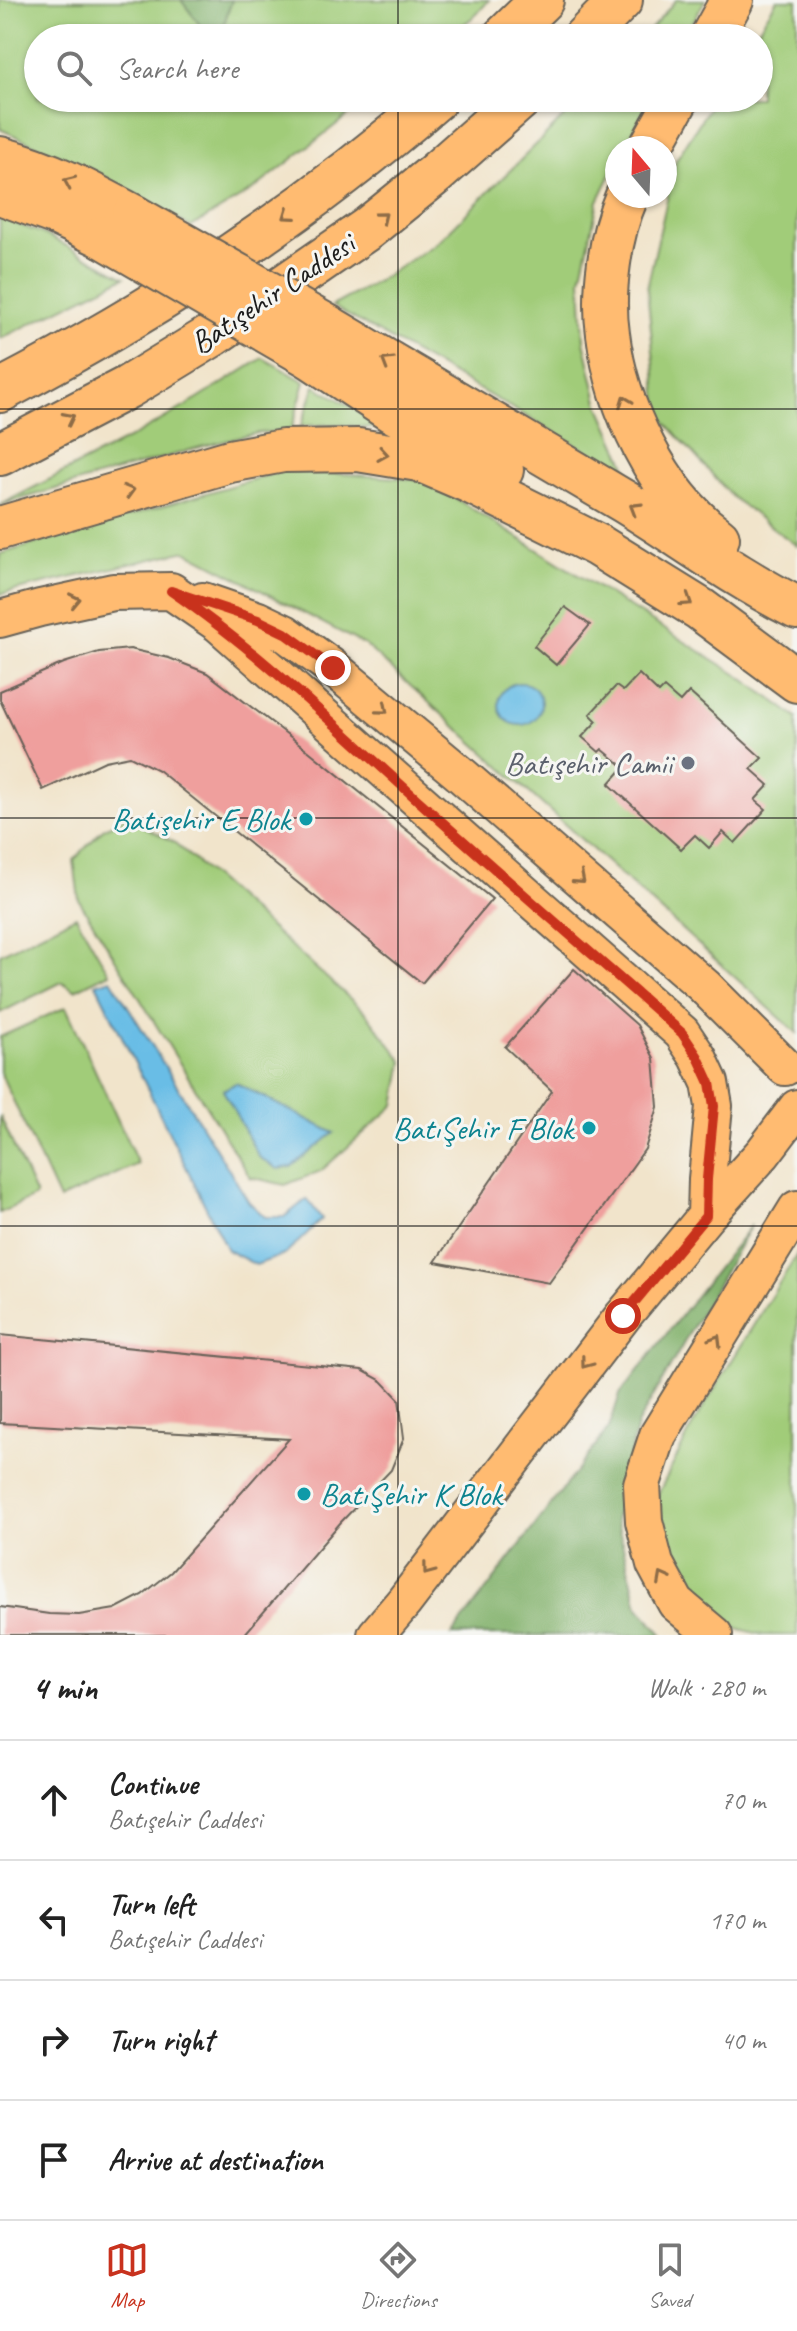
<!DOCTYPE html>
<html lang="en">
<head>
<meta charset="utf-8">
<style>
  :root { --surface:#fff; --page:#f6f6f6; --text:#222; --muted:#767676; --line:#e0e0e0; --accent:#c8321e }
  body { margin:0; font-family:Caveat,sans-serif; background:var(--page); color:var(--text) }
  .compass { position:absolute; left:605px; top:136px; width:72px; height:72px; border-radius:50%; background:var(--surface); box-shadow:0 2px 6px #0004; rotate:341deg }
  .stop { position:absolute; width:24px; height:24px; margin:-18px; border:6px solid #c8321e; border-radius:50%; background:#fff }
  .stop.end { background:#c8321e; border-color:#fff; box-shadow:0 2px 8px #0008 }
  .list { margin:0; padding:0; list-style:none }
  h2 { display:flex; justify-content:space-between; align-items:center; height:104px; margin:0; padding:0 32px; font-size:34px }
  h2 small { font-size:26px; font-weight:400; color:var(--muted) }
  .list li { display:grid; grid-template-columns:52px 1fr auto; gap:24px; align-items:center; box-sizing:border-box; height:120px; padding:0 32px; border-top:2px solid var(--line) }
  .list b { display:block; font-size:30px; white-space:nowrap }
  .list p { margin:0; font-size:26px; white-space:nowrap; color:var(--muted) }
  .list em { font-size:26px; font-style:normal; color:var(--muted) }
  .icon { flex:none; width:44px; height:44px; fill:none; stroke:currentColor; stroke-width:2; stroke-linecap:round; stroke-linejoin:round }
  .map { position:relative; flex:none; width:797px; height:1635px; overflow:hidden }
  .search { position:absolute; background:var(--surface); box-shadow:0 2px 6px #0004; left:24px; right:24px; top:24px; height:88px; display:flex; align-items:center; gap:20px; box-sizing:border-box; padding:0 28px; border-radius:44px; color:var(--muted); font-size:30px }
  .sheet { height:584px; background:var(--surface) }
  nav { display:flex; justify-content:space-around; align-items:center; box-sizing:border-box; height:112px; border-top:2px solid var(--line); background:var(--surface); font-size:22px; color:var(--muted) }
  nav a { display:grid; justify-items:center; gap:4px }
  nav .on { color:var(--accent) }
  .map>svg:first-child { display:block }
  .green { fill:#a1cc79; stroke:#5e744a; stroke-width:2 }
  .forest { fill:#80b069; stroke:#4e6642; stroke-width:2 }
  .water { fill:#69bde6; stroke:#426c81; stroke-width:2 }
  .building { fill:#ef9f9d }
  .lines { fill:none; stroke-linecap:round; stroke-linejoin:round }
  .primary-casing { stroke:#676259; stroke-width:40 }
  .highway-casing { stroke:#676259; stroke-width:46 }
  .primary { stroke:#ffbb71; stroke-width:36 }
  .highway { stroke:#ffbb71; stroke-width:42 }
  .highway-bridge-casing { stroke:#676259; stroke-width:46; stroke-linecap:butt }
  .highway-bridge { stroke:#ffbb71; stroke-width:42 }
  .oneway { stroke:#8e6c46 }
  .route { stroke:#c8321e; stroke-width:10 }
  .grid { fill:none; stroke:#1c1c1c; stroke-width:2; stroke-opacity:0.55 }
  .worship-dot { fill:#6b7280; stroke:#f6f6f2; stroke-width:3 }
  .culture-dot { fill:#0f9aa8; stroke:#f6f6f2; stroke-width:3 }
  .labels { text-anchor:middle; stroke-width:6; stroke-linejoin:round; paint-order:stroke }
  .street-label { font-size:32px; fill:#1c1c1c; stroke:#f6f6f2 }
  .worship-label { font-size:32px; fill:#5b616d; stroke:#f6f6f2; text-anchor:end }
  .culture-label { font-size:32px; fill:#0d838f; stroke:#f6f6f2; text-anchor:end }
</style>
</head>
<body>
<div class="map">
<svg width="797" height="1635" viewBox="0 0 797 1635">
  <rect width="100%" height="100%" fill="#f6f6f2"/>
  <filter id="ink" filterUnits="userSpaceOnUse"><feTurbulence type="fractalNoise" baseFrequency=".0125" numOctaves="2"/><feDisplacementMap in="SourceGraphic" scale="16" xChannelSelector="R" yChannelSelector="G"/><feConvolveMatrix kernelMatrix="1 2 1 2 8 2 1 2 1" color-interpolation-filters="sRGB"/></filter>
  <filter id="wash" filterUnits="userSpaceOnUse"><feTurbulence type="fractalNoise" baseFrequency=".006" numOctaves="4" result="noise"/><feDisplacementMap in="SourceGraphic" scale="32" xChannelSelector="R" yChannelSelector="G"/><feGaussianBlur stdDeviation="1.8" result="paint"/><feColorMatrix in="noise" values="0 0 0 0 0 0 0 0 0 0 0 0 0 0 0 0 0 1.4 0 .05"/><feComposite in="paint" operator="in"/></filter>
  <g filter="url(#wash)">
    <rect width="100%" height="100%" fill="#f1e4cb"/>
    <!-- green -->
    <path class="green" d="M0,0H181L210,38H38V98H370L253,190L191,227L100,174L0,129Z
      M232,0H489L477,14L446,38H219Z
      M676,0H705L684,38H643Z
      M777,0H797V546L733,498L659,415L647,288L676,160L715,98H759V38H753Z
      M583,98H651L624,148H617V162L598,201L581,279L584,341L598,402L630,475L332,306L378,281L438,242Z
      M0,218L44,234L125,277L0,339Z
      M263,358L305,382L291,430L258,433L204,446L0,505L128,439L198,399Z
      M315,386L380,423L379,429L336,424L301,426Z
      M285,470L426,480L741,677L797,718V1033L365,645L186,551L0,594V554Z
      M126,817L174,842L365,1012L403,1061L395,1105L321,1171L285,1185L250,1177L79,900L74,860L103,829Z
      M76,916L109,973L75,990L62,982L0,1013V954Z
      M66,1007L138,1164L59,1200L0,1072V1037Z
      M0,1116L36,1196L0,1213Z
      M797,1254V1635H763L729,1626L691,1597L662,1546L658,1494L695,1421Z"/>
    <!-- forest -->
    <path class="forest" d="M181,0H232L219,38H210Z
      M751,1225L637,1425L616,1518L638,1606L663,1635H452L609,1428L620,1394Z"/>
    <!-- water -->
    <path class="water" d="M499 704a21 21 0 1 1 42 0a21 21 0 1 1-42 0Z
      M111,979L249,1202L265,1217H284L307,1199L322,1219L286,1254L256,1265L227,1250L96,984Z
      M236,1083L334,1133L291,1167L278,1169L259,1157L223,1090Z"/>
    <g id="blocks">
      <!-- building -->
      <path class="building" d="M565,607L590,625L556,665L534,646Z
        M130,649L169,658L207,673L305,748L492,899L422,983L158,770L130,756L105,761L43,790L0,700V691L64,663L99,652Z
        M639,674L659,693L664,688L680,702L689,692L762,758L751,769L769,785L755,800L766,809L735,843L723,832L709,848L695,835L681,849L609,784L624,767L602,749L599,752L582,737L597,721L590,714L616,686L623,691Z
        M574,969L637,1025L654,1058L658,1107L645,1149L549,1283L435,1262L552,1091L505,1047Z
        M0,1335L362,1370L382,1381L399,1399L404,1438L391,1470L341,1522L244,1635H0V1607L49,1614L79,1615L115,1609L142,1595L171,1572L289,1439L0,1423Z"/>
    </g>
  </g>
  <g filter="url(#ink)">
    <use href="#blocks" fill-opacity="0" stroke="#676259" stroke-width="2"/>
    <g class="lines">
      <defs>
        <path id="primary" d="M203,601L258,620L285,633L333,668L458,772L704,986L785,1067
          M0,619L40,608L113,592L171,591L219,624L682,1033L698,1057L710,1083L714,1106L707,1179L706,1216
          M376,1635L404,1602L623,1316L706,1216L763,1153L797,1108
          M714,1635L676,1603L655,1564L644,1521L642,1484L658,1435L797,1209"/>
        <path id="highway" d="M503,38L542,0
          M584,38L621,0
          M711,38L732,0
          M650,148L678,98
          M0,158C49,171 89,192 133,216
          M0,193L57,214L104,237
          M627,196C610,234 602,292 608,334C617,407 658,494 718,538
          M329,327C427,386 527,443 625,502C682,537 737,578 797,608
          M309,356L392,411L502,470
          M0,391C156,310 304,214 437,98
          M0,454L128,387L213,335L367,229L435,174L521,98
          M0,528L230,461L283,451L358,450L419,460L468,481L597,545L700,609L797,681"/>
      </defs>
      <!-- primary casing -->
      <use href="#primary" class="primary-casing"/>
      <!-- highway casing -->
      <use href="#highway" class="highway-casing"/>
      <!-- primary -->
      <use href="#primary" class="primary"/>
      <!-- highway -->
      <use href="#highway" class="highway"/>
      <defs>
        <path id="highway-bridge" d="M133,216L329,327
          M104,237L309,356"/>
      </defs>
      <!-- highway-bridge casing -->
      <use href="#highway-bridge" class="highway-bridge-casing"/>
      <!-- highway-bridge -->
      <use href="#highway-bridge" class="highway-bridge"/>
    </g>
    <!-- one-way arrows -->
    <defs><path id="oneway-chevron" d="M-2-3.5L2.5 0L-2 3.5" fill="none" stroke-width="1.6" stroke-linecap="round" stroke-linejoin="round" transform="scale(2)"/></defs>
    <g class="oneway">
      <use href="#oneway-chevron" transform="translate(69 182) rotate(-156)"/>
      <use href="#oneway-chevron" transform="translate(288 215) rotate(145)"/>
      <use href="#oneway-chevron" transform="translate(382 217) rotate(-39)"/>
      <use href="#oneway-chevron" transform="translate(387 362) rotate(-149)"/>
      <use href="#oneway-chevron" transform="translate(625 401) rotate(-111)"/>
      <use href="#oneway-chevron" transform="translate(69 418) rotate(-27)"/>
      <use href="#oneway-chevron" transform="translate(383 454) rotate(9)"/>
      <use href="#oneway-chevron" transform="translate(129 491) rotate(-16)"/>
      <use href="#oneway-chevron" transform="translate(635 508) rotate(-149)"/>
      <use href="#oneway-chevron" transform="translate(75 600) rotate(-12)"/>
      <use href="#oneway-chevron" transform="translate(687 601) rotate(33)"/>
      <use href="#oneway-chevron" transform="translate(383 709) rotate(40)"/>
      <use href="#oneway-chevron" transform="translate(580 879) rotate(41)"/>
      <use href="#oneway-chevron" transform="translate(716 1340) rotate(-59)"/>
      <use href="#oneway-chevron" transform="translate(586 1363) rotate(127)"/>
      <use href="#oneway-chevron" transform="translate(428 1570) rotate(127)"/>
      <use href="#oneway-chevron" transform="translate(663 1578) rotate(-118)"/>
    </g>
  </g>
  <g class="lines" filter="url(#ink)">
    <!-- route -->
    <path class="route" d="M333,668L285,633L258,620L171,591C261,653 340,730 421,803C507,881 595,956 682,1033L698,1057L710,1083L714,1106L707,1179L706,1216L623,1316"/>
  </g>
  <!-- grid -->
  <path class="grid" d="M398,0V38M398,98V1635M0,409H797M0,818H797M0,1226H797"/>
  <!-- markers -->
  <circle class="worship-dot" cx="688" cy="763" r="8"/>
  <g class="culture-dot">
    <circle cx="306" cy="819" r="8"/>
    <circle cx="589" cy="1128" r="8"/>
    <circle cx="304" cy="1494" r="8"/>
  </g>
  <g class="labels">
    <!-- street labels -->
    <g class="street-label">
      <text transform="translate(272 293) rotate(-34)" y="11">Batışehir Caddesi</text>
    </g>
    <!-- worship labels -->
    <g class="worship-label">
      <text x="672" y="774">Batışehir Camii</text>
    </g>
    <!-- culture labels -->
    <g class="culture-label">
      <text x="290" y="830">Batışehir E Blok</text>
      <text x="573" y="1139">BatıŞehir F Blok</text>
      <text x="320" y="1505" text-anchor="start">BatıŞehir K Blok</text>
    </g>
  </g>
</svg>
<svg class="compass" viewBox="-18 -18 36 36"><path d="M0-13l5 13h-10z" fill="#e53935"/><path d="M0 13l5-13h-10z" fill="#767676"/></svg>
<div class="stop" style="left:623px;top:1316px"></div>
<div class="stop end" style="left:333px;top:668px"></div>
<div class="search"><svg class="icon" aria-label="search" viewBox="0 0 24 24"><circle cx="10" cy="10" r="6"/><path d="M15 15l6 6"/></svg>Search here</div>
</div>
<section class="sheet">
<h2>4 min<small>Walk · 280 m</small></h2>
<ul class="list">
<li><svg class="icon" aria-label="ahead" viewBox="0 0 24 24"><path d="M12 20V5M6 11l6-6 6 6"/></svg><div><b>Continue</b><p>Batışehir Caddesi</p></div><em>70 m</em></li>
<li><svg class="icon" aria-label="left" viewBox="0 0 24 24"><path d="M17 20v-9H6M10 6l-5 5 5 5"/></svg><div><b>Turn left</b><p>Batışehir Caddesi</p></div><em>170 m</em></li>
<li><svg class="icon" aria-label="right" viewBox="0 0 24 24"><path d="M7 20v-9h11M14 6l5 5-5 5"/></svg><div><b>Turn right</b></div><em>40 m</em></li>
<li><svg class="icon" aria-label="arrive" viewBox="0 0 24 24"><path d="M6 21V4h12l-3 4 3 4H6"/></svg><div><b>Arrive at destination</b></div></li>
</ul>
</section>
<nav>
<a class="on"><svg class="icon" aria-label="map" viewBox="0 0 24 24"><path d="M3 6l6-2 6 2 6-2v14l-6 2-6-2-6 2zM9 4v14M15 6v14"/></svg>Map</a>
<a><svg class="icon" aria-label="directions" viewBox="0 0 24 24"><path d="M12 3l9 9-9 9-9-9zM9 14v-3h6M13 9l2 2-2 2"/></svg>Directions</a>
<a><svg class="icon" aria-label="saved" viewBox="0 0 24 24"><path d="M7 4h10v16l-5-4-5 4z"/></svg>Saved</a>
</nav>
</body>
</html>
